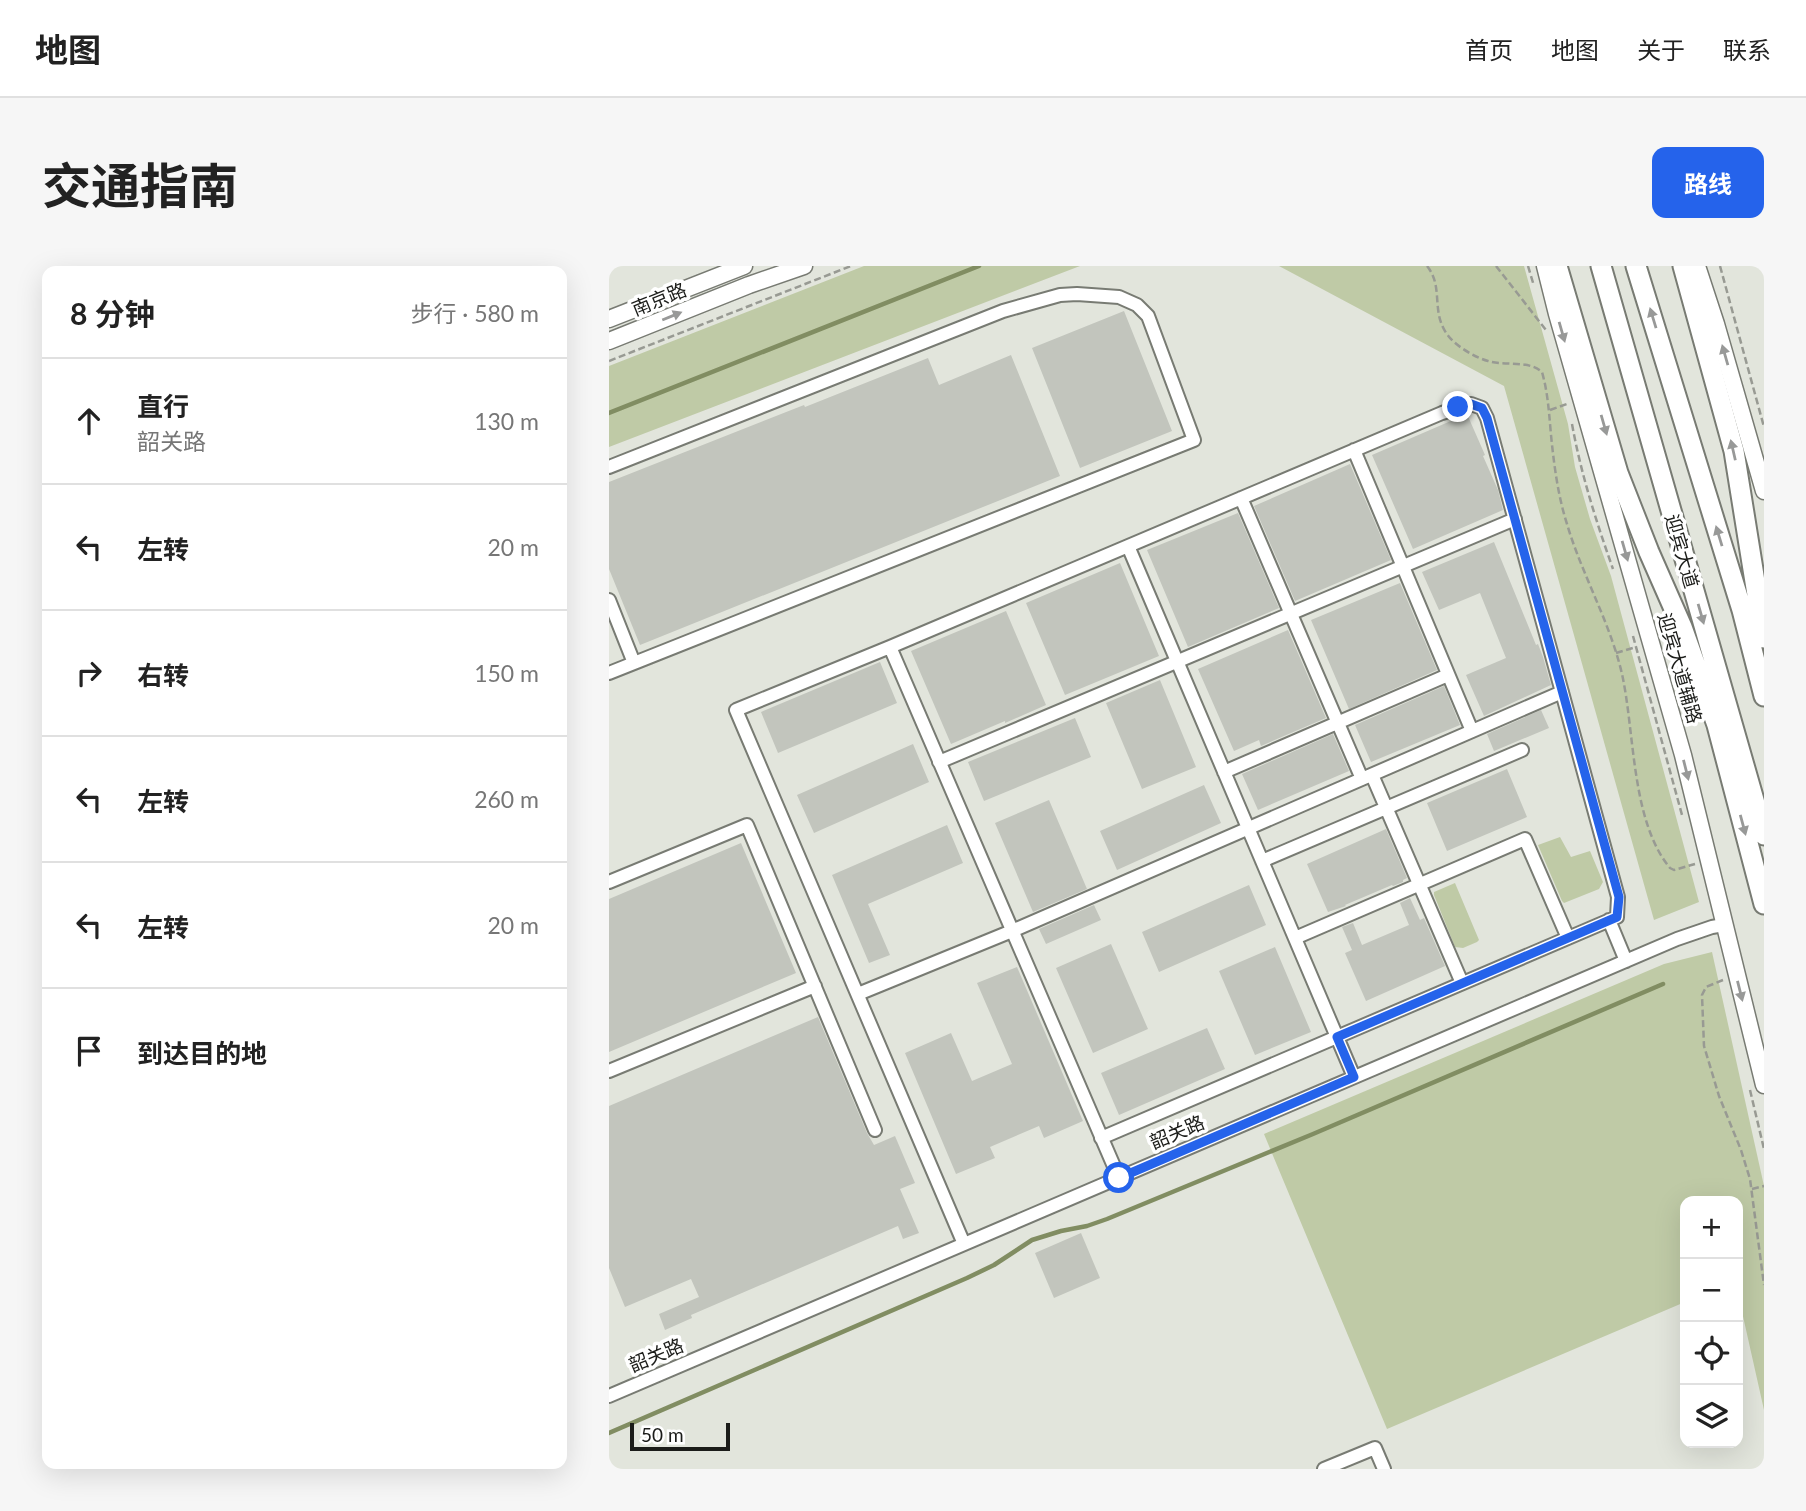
<!DOCTYPE html>
<html lang="zh">
<head>
<meta charset="utf-8">
<style>
  :root { --surface:#fff; --page:#f6f6f6; --text:#222; --muted:#767676; --line:#e0e0e0; --accent:#2563eb }
  body { margin:0; font-family:Lato,"Noto Sans SC",sans-serif; background:var(--page); color:var(--text) }
  .controls { position:absolute; right:21px; bottom:21px; display:grid; overflow:hidden; border-radius:14px; box-shadow:0 7px 28px #0002 }
  .controls button { width:63px; height:63px; display:grid; place-items:center; padding:0; border:0; border-bottom:2px solid var(--line); background:var(--surface); color:var(--text); font:35px sans-serif }
  .scale { position:absolute; left:21px; bottom:18px; width:100px; box-sizing:border-box; padding-left:7px; border:4px solid #1b1c19; border-top:0; font-size:19px; line-height:24px; white-space:nowrap; color:#1b1c19; -webkit-text-stroke:5px #fff; paint-order:stroke }
  .stop { position:absolute; width:21px; height:21px; margin:-16px; border:5px solid #2563eb; border-radius:50%; background:#fff }
  .stop.end { background:#2563eb; border-color:#fff; box-shadow:0 2px 7px #0008 }
  .list { margin:0; padding:0; list-style:none }
  h2 { display:flex; justify-content:space-between; align-items:center; height:91px; margin:0; padding:0 28px; font-size:30px }
  h2 small { font-size:23px; font-weight:400; color:var(--muted) }
  .list li { display:grid; grid-template-columns:46px 1fr auto; gap:21px; align-items:center; box-sizing:border-box; height:126px; padding:0 28px; border-top:2px solid var(--line) }
  .list b { display:block; font-size:26px; white-space:nowrap }
  .list p { margin:0; font-size:23px; white-space:nowrap; color:var(--muted) }
  .list em { font-size:23px; font-style:normal; color:var(--muted) }
  .icon { flex:none; width:38px; height:38px; fill:none; stroke:currentColor; stroke-width:2; stroke-linecap:round; stroke-linejoin:round }
  .map { position:relative; flex:none; width:1155px; height:1203px; overflow:hidden; border-radius:14px }
  header { display:flex; align-items:center; gap:42px; box-sizing:border-box; height:98px; padding:0 35px; background:var(--surface); border-bottom:2px solid var(--line) }
  header strong { font-size:33px }
  nav { display:flex; gap:38px; margin-inline-start:auto; font-size:24px }
  .intro { display:flex; align-items:center; justify-content:space-between; box-sizing:border-box; height:168px; padding:0 42px }
  h1 { margin:0; font-size:49px }
  .button { padding:18px 32px; border-radius:14px; background:var(--accent); color:#fff; font-size:24px; font-weight:700 }
  main { display:flex; gap:42px; padding:0 42px }
  aside { flex:1; background:var(--surface); border-radius:14px; box-shadow:0 7px 28px #0002 }
  .map>svg:first-child { display:block }
  .green { fill:#bfcaa6 }
  .lines { fill:none; stroke-linecap:round; stroke-linejoin:round }
  .stream { stroke:#818d62; stroke-width:4.5 }
  .building { fill:#c2c5bd }
  .minor-casing { stroke:#787b73; stroke-width:16 }
  .major-casing { stroke:#787b73; stroke-width:19 }
  .highway-casing { stroke:#787b73; stroke-width:23 }
  .path { stroke:#989a93; stroke-width:2.5; stroke-dasharray:7 3.5; stroke-linecap:butt }
  .minor { stroke:#fff; stroke-width:12 }
  .major { stroke:#fff; stroke-width:16 }
  .highway { stroke:#fff; stroke-width:19 }
  .oneway { fill:#989998 }
  .route { stroke:#2563eb; stroke-width:9 }
  .labels { text-anchor:middle; stroke-width:7; stroke-linejoin:round; paint-order:stroke }
  .street-label { font-size:19px; fill:#1b1c19; stroke:#fff }
</style>
</head>
<body>
<header>
<strong>地图</strong>
<nav><a>首页</a><a>地图</a><a>关于</a><a>联系</a></nav>
</header>
<div class="intro"><h1>交通指南</h1><a class="button">路线</a></div>
<main>
<aside>
<h2>8 分钟<small>步行 · 580 m</small></h2>
<ul class="list">
<li><svg class="icon" aria-label="ahead" viewBox="0 0 24 24"><path d="M12 20V5M6 11l6-6 6 6"/></svg><div><b>直行</b><p>韶关路</p></div><em>130 m</em></li>
<li><svg class="icon" aria-label="left" viewBox="0 0 24 24"><path d="M17 20v-9H6M10 6l-5 5 5 5"/></svg><div><b>左转</b></div><em>20 m</em></li>
<li><svg class="icon" aria-label="right" viewBox="0 0 24 24"><path d="M7 20v-9h11M14 6l5 5-5 5"/></svg><div><b>右转</b></div><em>150 m</em></li>
<li><svg class="icon" aria-label="left" viewBox="0 0 24 24"><path d="M17 20v-9H6M10 6l-5 5 5 5"/></svg><div><b>左转</b></div><em>260 m</em></li>
<li><svg class="icon" aria-label="left" viewBox="0 0 24 24"><path d="M17 20v-9H6M10 6l-5 5 5 5"/></svg><div><b>左转</b></div><em>20 m</em></li>
<li><svg class="icon" aria-label="arrive" viewBox="0 0 24 24"><path d="M6 21V4h12l-3 4 3 4H6"/></svg><div><b>到达目的地</b></div></li>
</ul>
</aside>
<div class="map">
<svg width="1155" height="1203" viewBox="0 0 1155 1203">
  <rect width="100%" height="100%" fill="#e2e5dc"/>
  <!-- green -->
  <path class="green" d="M255,0H471L0,181V100Z
    M670,0H915L959,158L966,201L981,253L1002,310L1090,636L1045,654L895,120Z
    M951,571L962,591L981,585L994,616L990,623L955,637L953,635L929,579Z
    M846,617L870,674L868,676L854,682L846,681L825,629V626Z
    M1103,686L1155,920V1144L1129,1028V935H1076V1036L778,1163L655,868L1055,698Z"/>
  <g class="lines">
    <!-- stream -->
    <path class="stream" d="M0,147L370,0
      M0,1167L358,1012L385,999L423,974L452,965L478,960L498,953L704,868L1054,718"/>
  </g>
  <!-- building -->
  <path class="building" d="M515,45L563,165L471,202L423,82Z
    M402,89L451,210L31,379L0,303V216L195,139L196,141L319,92L330,119Z
    M858,148L876,189L874,190L889,224L894,244L804,283L763,189Z
    M741,198L782,294L686,335L645,240Z
    M629,247L670,342L579,381L538,284Z
    M885,276L927,379L929,378L934,391L942,419L875,450L857,409L897,392L871,327L830,344L813,306Z
    M511,297L550,390L456,429L417,337Z
    M791,317L828,404L740,443L702,354Z
    M397,345L437,439L396,457V455L342,478L302,385Z
    M679,364L717,452L652,480L650,474L625,485L589,403Z
    M271,396L288,437L169,487L152,446Z
    M551,414L587,501L533,523L497,437Z
    M835,420L851,459L762,496L746,459Z
    M932,444L940,462L885,485L878,468Z
    M466,452L482,491L375,535L359,496Z
    M724,468L740,505L649,544L633,508Z
    M304,478L320,516L205,567L188,529Z
    M898,503L918,551L838,585L818,537Z
    M595,519L612,557L508,604L491,565Z
    M440,534L478,623L424,646L386,557Z
    M338,559L354,597L259,638L281,689L260,697L223,609Z
    M777,563L798,612L794,614V616L784,620L783,619L736,639L737,640L719,646L698,598Z
    M132,577L187,707L0,786V633Z
    M640,619L657,659L550,706L533,666Z
    M801,632L811,654L815,652L836,700L757,735L736,687L743,684L733,661L744,657L753,679L800,659L791,637Z
    M485,639L492,654L437,678L430,663Z
    M502,678L539,763L484,787L447,702Z
    M666,681L702,766L646,789L610,705Z
    M408,701L474,855L435,872L430,860L381,881L386,892L347,908L296,787L342,767L363,815L403,798L368,717Z
    M209,751L258,867L265,879L286,870L306,917L291,923L310,967L294,973L289,960L82,1049L83,1052L56,1064L50,1048L90,1031L82,1013L16,1041L0,1002V840Z
    M598,762L616,803L510,849L492,807Z
    M472,967L491,1012L445,1032L426,987Z"/>
  <g class="lines">
    <defs>
      <path id="minor" d="M745,184L863,465
        M0,201L394,45L451,29L468,28L510,31L528,39L539,50L585,174L0,407
        M632,232L753,513
        M519,280L745,811
        M0,334L25,397
        M281,381L510,912
        M330,496L906,253
        M615,506L839,409
        M763,509L853,717
        M653,595L913,484
        M0,616L138,559L266,864
        M1000,654L1017,695
        M686,672L916,573L959,672
        M249,728L403,665L953,426
        M0,805L206,720
        M355,978L127,444L281,381L833,147L862,138L873,142L878,152L1009,631L1008,651L492,872
        M0,1130L1068,673L1103,661L1115,659
        M715,1203L766,1182L775,1203"/>
      <path id="major" d="M936,0L948,48L1074,489L1155,819
        M1088,0L1107,58L1155,225
        M0,53L135,0
        M0,75L140,19L195,0"/>
      <path id="highway" d="M948,0L1009,207L1040,286L1073,361L1108,459L1155,638
        M992,0L1155,569
        M1027,0L1133,344L1155,430
        M1074,0L1125,185L1155,372"/>
    </defs>
    <!-- minor casing -->
    <use href="#minor" class="minor-casing"/>
    <!-- major casing -->
    <use href="#major" class="major-casing"/>
    <!-- highway casing -->
    <use href="#highway" class="highway-casing"/>
    <!-- path -->
    <path class="path" d="M818,0C837,23 818,51 845,76C854,84 868,92 879,95C896,100 920,94 933,106C939,127 940,147 942,169C945,199 949,230 958,258C973,309 1001,356 1013,408C1026,467 1022,555 1061,602L1065,604L1086,598
      M887,0L937,64
      M919,0L925,20
      M1111,0L1155,161
      M0,95L242,0
      M941,144L958,138
      M963,158C972,208 987,255 1004,303
      M1024,370L1073,549
      M1007,387L1027,381
      M1114,714L1097,721L1093,729L1095,780L1110,830L1132,884L1141,913L1155,1019
      M1141,824L1155,883
      M1143,923L1155,920"/>
    <!-- minor -->
    <use href="#minor" class="minor"/>
    <!-- major -->
    <use href="#major" class="major"/>
    <!-- highway -->
    <use href="#highway" class="highway"/>
  </g>
  <!-- one-way arrows -->
  <defs><path id="oneway-solid" d="M-6-.8H1V-3.2L6.5 0L1 3.2V.8H-6Z" transform="scale(1.75)"/></defs>
  <g class="oneway">
    <use href="#oneway-solid" transform="translate(63 50) rotate(-22)"/>
    <use href="#oneway-solid" transform="translate(1044 52) rotate(-107)"/>
    <use href="#oneway-solid" transform="translate(953 66) rotate(74)"/>
    <use href="#oneway-solid" transform="translate(1116 89) rotate(-106)"/>
    <use href="#oneway-solid" transform="translate(995 159) rotate(74)"/>
    <use href="#oneway-solid" transform="translate(1124 184) rotate(-103)"/>
    <use href="#oneway-solid" transform="translate(1110 270) rotate(-107)"/>
    <use href="#oneway-solid" transform="translate(1016 285) rotate(74)"/>
    <use href="#oneway-solid" transform="translate(1092 348) rotate(74)"/>
    <use href="#oneway-solid" transform="translate(1077 504) rotate(76)"/>
    <use href="#oneway-solid" transform="translate(1134 559) rotate(75)"/>
    <use href="#oneway-solid" transform="translate(1131 725) rotate(76)"/>
  </g>
  <g class="lines">
    <!-- route -->
    <path class="route" d="M510,912L745,811L728,771L1008,651L1010,631L878,152L873,142L862,138L849,141"/>
  </g>
  <g class="labels">
    <!-- street labels -->
    <g class="street-label">
      <text transform="translate(50 33) rotate(-22)" y="7">南京路</text>
      <text transform="translate(1073 285) rotate(74)" y="7">迎宾大道</text>
      <text transform="translate(1071 402) rotate(74)" y="7">迎宾大道辅路</text>
      <text transform="translate(568 866) rotate(-23)" y="7">韶关路</text>
      <text transform="translate(47 1089) rotate(-23)" y="7">韶关路</text>
    </g>
  </g>
</svg>
<div class="controls">
<button>+</button>
<button>−</button>
<button><svg class="icon" aria-label="locate" viewBox="0 0 24 24"><circle cx="12" cy="12" r="6"/><path d="M12 2v4M12 18v4M2 12h4M18 12h4"/></svg></button>
<button><svg class="icon" aria-label="layers" viewBox="0 0 24 24"><path d="M12 4l9 5-9 5-9-5zM3 14l9 5 9-5"/></svg></button>
</div>
<div class="scale">50 m</div>
<div class="stop" style="left:510px;top:912px"></div>
<div class="stop end" style="left:849px;top:141px"></div>
</div>
</main>
</body>
</html>
